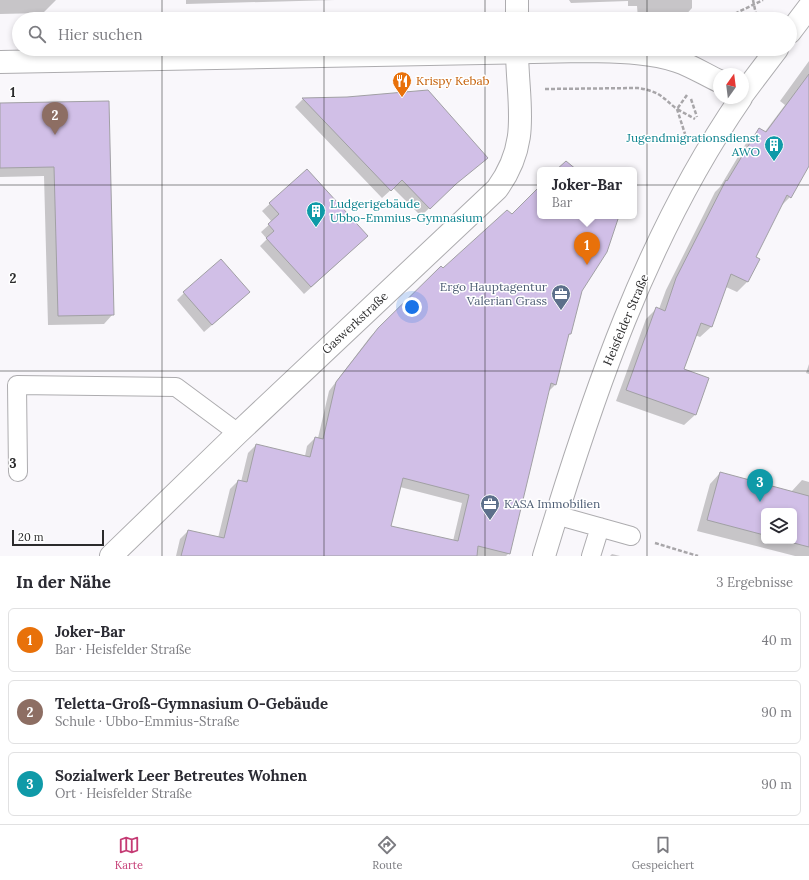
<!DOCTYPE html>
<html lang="de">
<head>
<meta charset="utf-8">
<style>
  :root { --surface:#fff; --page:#f7f7f7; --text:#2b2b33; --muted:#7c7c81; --line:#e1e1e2; --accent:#c53b74 }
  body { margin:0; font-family:Lora,serif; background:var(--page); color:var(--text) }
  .controls { position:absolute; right:12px; bottom:12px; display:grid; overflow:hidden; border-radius:6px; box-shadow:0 2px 6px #0003 }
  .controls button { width:36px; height:36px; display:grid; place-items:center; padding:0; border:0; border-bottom:1px solid var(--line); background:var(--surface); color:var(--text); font:20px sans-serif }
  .compass { position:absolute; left:713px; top:68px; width:36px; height:36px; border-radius:50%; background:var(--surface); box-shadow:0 2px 6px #0003; rotate:14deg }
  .scale { position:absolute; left:12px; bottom:10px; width:92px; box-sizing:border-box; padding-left:4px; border:2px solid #2b2b2c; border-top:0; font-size:11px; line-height:14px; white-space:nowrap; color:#2b2b2c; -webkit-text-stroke:3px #fff; paint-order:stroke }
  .you { position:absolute; left:412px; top:307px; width:14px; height:14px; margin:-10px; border:3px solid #fff; border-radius:50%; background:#1a73e8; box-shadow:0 0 0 6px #1a73e833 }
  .badge { display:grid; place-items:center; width:26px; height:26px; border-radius:50%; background:var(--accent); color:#fff; font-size:13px; font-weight:700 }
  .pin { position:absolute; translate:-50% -33px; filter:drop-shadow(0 1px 2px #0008) }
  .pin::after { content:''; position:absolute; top:21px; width:14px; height:12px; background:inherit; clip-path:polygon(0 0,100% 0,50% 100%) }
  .popup { position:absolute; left:537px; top:167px; width:100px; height:52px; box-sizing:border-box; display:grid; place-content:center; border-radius:6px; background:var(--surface); filter:drop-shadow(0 1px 3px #0005); font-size:13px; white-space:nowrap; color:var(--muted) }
  .popup b { font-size:15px; color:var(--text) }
  .popup::after { content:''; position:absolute; left:50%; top:100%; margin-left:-8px; border:8px solid transparent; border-top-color:var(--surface) }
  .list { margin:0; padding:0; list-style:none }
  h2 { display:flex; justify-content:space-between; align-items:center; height:52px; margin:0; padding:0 16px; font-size:17px }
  h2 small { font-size:13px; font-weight:400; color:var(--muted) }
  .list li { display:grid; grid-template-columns:26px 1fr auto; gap:12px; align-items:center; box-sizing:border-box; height:64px; margin:0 8px 8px; padding:0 8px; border:1px solid var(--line); border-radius:6px }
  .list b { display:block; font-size:15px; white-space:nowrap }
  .list p { margin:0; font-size:13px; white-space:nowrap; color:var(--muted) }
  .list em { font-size:13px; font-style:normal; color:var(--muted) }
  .icon { flex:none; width:22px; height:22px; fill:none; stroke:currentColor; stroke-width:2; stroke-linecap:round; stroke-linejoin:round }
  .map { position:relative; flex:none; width:809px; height:556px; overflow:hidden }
  .search { position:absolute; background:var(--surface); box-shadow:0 2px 6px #0003; left:12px; right:12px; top:12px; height:44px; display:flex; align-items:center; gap:10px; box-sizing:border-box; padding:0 14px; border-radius:22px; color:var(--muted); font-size:15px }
  .sheet { height:268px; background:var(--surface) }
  nav { display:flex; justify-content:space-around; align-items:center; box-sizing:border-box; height:56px; border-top:1px solid var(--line); background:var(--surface); font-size:11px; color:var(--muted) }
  nav a { display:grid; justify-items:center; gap:2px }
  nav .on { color:var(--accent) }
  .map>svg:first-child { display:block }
  .shadow { fill:#0003; fill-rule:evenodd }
  .building { fill:#d1bfe7; stroke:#a1a0a4; fill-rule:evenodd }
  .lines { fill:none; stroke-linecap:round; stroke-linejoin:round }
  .lane-casing { stroke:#adacaf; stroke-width:20 }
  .street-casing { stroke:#adacaf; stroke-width:24 }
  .secondary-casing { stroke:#adacaf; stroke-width:24 }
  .path { stroke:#a8a6a9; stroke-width:2.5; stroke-dasharray:4 2; stroke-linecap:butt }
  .lane { stroke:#fff; stroke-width:18 }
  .street { stroke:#fff; stroke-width:22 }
  .secondary { stroke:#fff; stroke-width:22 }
  .grid { fill:none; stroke:#2b2b2c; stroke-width:1; stroke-opacity:0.55 }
  .labels { text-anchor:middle; stroke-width:3; stroke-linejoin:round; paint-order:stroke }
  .food-label { font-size:12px; fill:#c56008; stroke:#fff; text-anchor:start }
  .culture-label { font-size:12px; fill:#0d838f; stroke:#fff; text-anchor:end }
  .service-label { font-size:12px; fill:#4e5e75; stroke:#fff; text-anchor:end }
  .street-label { font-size:12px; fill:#2b2b2c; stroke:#fff }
  .grid-label { font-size:13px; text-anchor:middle; font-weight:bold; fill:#2b2b2c; stroke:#fff; stroke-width:3; stroke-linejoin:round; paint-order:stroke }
</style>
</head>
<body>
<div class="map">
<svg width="809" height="556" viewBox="0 0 809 556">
  <rect width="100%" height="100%" fill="#f9f7fb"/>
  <!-- shadow -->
  <path class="shadow" d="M0,0H56L43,13L0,14Z
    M186,0H335L186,4Z
    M569,0H692V8L682,19H638L637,6H628V1L571,3Z
    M809,61V164L790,197L780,207L755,257L747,282L737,292L726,287L711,327L700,337L695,335L682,369L695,415L684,425L616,401L646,319L657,308L659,309L666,290L715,192L720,187L748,140L759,130L764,133L785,105L780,101Z
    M347,98L487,158L446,192L421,216L393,188L382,198L295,107L303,99Z
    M108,102L113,314L104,324L48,325L44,176L0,177V104Z
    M307,170L360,243L304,294L260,246L267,239L261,232L272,222L262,211Z
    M540,188V216H618L581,291L570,334L567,337L556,384L548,392L509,553L506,556H176L180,539L188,531L218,538L230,489L238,481L241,482L248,453L256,445L305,456L307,446L315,438H318L329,391L370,337L441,268L443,269L512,215ZM400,487L462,503L453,541L390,527Z
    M184,293L242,299L204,332L177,300Z
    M809,364V374L806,373Z
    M720,473L791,492L802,480L809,482V556H795L697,531L710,484ZM764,511H794V541H764Z
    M612,554L620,556H610Z"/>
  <!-- building -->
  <path class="building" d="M809,74V166L791,198L787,195L756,257L760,259L748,282L731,274L712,327L701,323L684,369L709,378L696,415L626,390L656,307L665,311L676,278L726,180L727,181L759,128L766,132Z
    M428,90L488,158L456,184L430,209L402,180L391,191L302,98L347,97Z
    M109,101L114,315L58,316L54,167L0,168V103Z
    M566,161L577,170H556Z
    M307,169L368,236L311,287L266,238L274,231L268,224L279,214L269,203Z
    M540,186V216H619L607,252L582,291L571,334H569L556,385L551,383L510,554L478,546L477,556H181L188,530L224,538L238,480L247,482L256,444L310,457L315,437L323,439L336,382L378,328L441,266L443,268L507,210L512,214ZM403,478L469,495L458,541L391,526Z
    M221,259L250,292L212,325L183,292Z
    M720,472L809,496V547L786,541H794V511H764V535L707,520Z"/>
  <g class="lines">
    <defs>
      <path id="lane" d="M18,472L17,385L176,387L238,433
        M556,515L631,536
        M591,556L600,527"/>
      <path id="street" d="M517,19V0
        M111,556L238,433L497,189C532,141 517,103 517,49"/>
      <path id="secondary" d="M790,32L809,7
        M0,62L583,51C614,52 647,51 677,61C692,66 706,75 719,81
        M743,94L777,49
        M544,556C592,397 646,236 741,98"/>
    </defs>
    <!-- lane casing -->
    <use href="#lane" class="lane-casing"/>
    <!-- street casing -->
    <use href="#street" class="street-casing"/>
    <!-- secondary casing -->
    <use href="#secondary" class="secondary-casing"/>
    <!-- path -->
    <path class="path" d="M753,0L757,19
      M718,19L730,16L763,0
      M545,89L638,88C645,89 652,91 658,94C665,98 670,104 677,109L685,134
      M687,95L677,109L695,119
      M691,99L697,117
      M655,543L698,556"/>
    <!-- lane -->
    <use href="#lane" class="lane"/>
    <!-- street -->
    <use href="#street" class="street"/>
    <!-- secondary -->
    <use href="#secondary" class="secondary"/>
  </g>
  <!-- grid -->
  <path class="grid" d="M162,0V19M324,0V19M485,0V19M647,0V19M162,49V556M324,49V556M485,49V556M647,49V556M0,185H809M0,371H809"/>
  <!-- icons -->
  <defs>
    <symbol id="restaurant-pin" viewBox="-11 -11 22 30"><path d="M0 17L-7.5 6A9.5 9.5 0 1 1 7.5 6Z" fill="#e8710a" stroke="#fff"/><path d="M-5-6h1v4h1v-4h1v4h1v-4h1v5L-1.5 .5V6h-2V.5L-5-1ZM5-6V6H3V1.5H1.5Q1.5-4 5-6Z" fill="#fff"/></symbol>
    <symbol id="building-pin" viewBox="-11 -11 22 30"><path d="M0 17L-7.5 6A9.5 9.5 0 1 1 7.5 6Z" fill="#0f9aa8" stroke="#fff"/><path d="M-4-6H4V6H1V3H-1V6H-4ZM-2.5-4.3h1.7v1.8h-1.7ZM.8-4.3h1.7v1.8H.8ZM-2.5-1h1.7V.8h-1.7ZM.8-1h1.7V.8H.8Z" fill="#fff"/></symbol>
    <symbol id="office-pin" viewBox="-11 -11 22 30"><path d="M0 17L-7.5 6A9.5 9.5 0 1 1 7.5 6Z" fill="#5c6f8a" stroke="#fff"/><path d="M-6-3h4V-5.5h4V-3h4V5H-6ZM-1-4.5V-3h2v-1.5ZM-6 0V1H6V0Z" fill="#fff"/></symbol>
  </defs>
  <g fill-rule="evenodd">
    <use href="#restaurant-pin" x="391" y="70" width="22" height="30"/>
    <use href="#building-pin" x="763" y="134" width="22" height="30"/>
    <use href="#building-pin" x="305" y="200" width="22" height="30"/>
    <use href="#office-pin" x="550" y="283" width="22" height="30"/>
    <use href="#office-pin" x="479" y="493" width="22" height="30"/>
  </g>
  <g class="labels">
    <!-- food labels -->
    <g class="food-label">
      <text x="416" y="85">Krispy Kebab</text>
    </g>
    <!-- culture labels -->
    <g class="culture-label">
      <text x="760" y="142">Jugendmigrationsdienst<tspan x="760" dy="14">AWO</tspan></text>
      <text x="330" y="208" text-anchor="start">Ludgerigebäude<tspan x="330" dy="14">Ubbo-Emmius-Gymnasium</tspan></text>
    </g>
    <!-- service labels -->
    <g class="service-label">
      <text x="547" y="291">Ergo Hauptagentur<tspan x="547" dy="14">Valerian Grass</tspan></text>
      <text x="504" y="508" text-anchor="start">KASA Immobilien</text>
    </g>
    <!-- street labels -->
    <g class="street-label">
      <text transform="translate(626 320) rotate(-67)" y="4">Heisfelder Straße</text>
      <text transform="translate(355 323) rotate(-43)" y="4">Gaswerkstraße</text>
    </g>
  </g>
  <g class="grid-label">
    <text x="13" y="97">1</text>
    <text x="13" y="283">2</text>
    <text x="13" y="468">3</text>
  </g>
</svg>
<div class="controls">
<button><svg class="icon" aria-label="layers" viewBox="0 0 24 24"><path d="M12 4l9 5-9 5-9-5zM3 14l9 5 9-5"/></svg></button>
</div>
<svg class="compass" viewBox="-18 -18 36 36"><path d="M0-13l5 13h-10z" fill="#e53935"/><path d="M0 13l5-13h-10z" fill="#7c7c81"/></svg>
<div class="scale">20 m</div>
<div class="you"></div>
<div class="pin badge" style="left:587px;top:265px;background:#e8710a">1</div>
<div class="popup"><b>Joker-Bar</b>Bar</div>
<div class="pin badge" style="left:55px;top:135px;background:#8d6e63">2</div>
<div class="pin badge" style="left:760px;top:502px;background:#0f9aa8">3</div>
<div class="search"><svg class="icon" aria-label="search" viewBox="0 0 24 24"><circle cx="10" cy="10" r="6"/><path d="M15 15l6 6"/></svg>Hier suchen</div>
</div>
<section class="sheet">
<h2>In der Nähe<small>3 Ergebnisse</small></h2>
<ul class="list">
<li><span class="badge" style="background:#e8710a">1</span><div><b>Joker-Bar</b><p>Bar · Heisfelder Straße</p></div><em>40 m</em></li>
<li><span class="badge" style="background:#8d6e63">2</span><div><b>Teletta-Groß-Gymnasium O-Gebäude</b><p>Schule · Ubbo-Emmius-Straße</p></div><em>90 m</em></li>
<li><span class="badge" style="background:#0f9aa8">3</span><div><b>Sozialwerk Leer Betreutes Wohnen</b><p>Ort · Heisfelder Straße</p></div><em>90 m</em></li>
</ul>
</section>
<nav>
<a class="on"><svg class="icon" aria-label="map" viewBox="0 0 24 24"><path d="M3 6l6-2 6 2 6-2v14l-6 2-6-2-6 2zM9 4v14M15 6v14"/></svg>Karte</a>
<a><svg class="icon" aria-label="directions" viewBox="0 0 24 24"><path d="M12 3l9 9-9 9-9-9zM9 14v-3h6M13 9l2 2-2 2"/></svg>Route</a>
<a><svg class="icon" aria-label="saved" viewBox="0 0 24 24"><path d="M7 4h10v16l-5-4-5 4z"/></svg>Gespeichert</a>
</nav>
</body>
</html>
